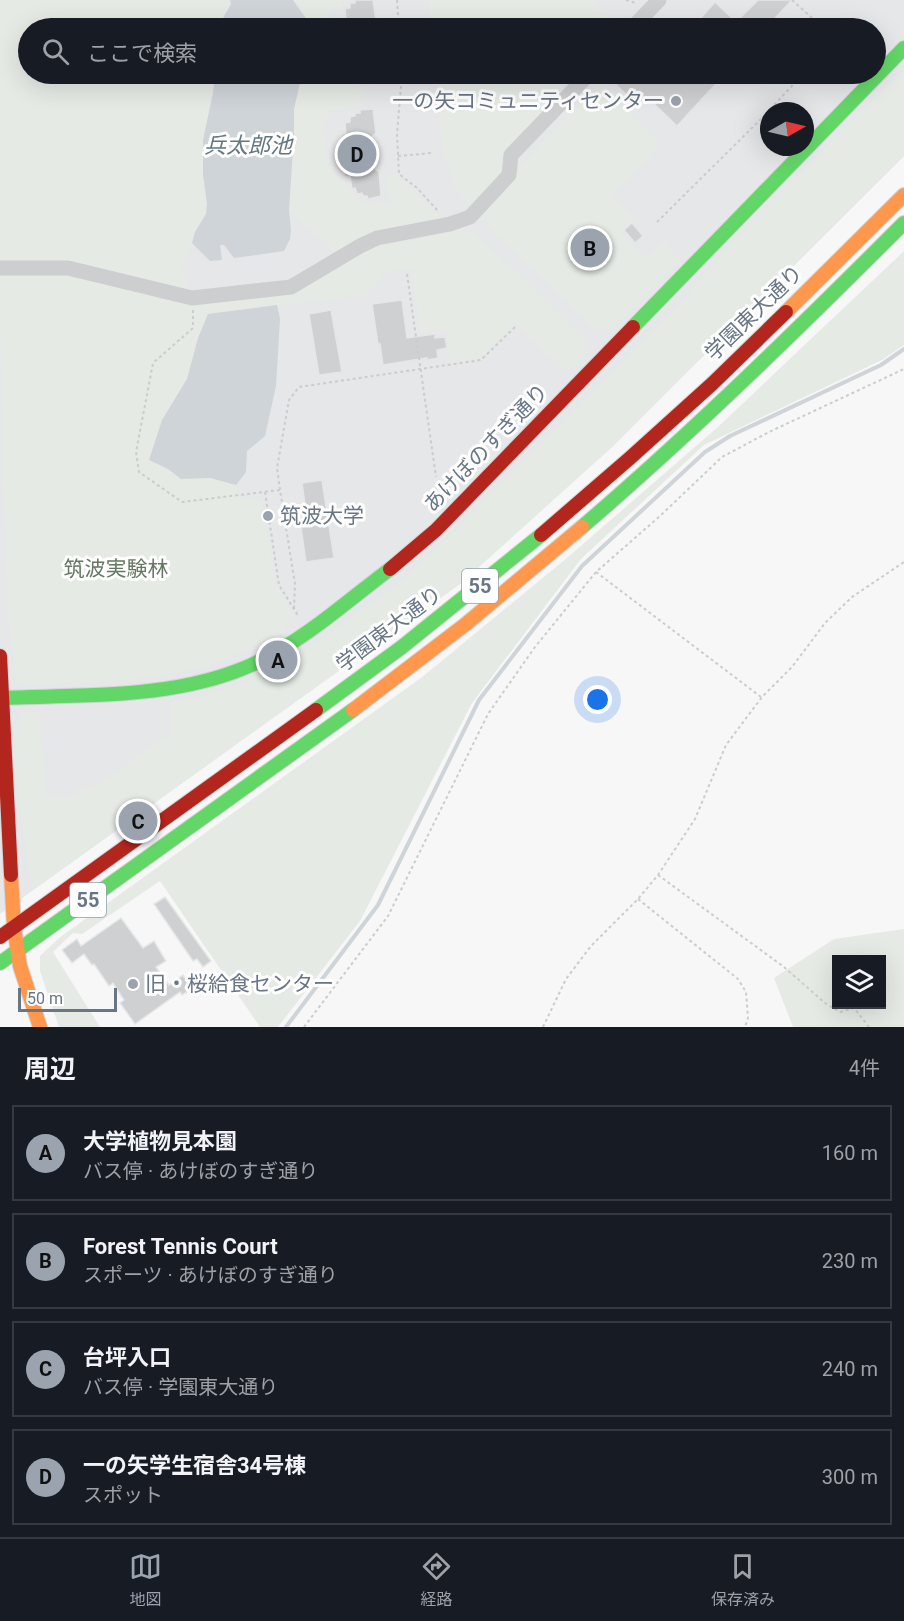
<!DOCTYPE html>
<html lang="ja">
<head>
<meta charset="utf-8">
<style>
  :root { --surface:#171b24; --page:#242831; --text:#f1f3f6; --muted:#9ea1a6; --line:#363941; --accent:#9aa3ae }
  body { margin:0; font-family:Roboto,"Noto Sans JP",sans-serif; background:var(--page); color:var(--text) }
  .controls { position:absolute; right:18px; bottom:18px; display:grid; overflow:hidden; border-radius:0px; box-shadow:0 6px 24px #0002 }
  .controls button { width:54px; height:54px; display:grid; place-items:center; padding:0; border:0; border-bottom:2px solid var(--line); background:var(--surface); color:var(--text); font:30px sans-serif }
  .compass { position:absolute; left:760px; top:102px; width:54px; height:54px; border-radius:50%; background:var(--surface); box-shadow:0 6px 24px #0002; rotate:82deg }
  .scale { position:absolute; left:18px; bottom:15px; width:99px; box-sizing:border-box; padding-left:6px; border:3px solid #687686; border-top:0; font-size:16px; line-height:21px; white-space:nowrap; color:#687686; -webkit-text-stroke:4px #fff; paint-order:stroke }
  .you { position:absolute; left:598px; top:700px; width:21px; height:21px; margin:-15px; border:4px solid #fff; border-radius:50%; background:#1a73e8; box-shadow:0 0 0 9px #1a73e833 }
  .badge { display:grid; place-items:center; width:39px; height:39px; border-radius:50%; background:var(--accent); color:#111; font-size:20px; font-weight:700 }
  .pin { position:absolute; translate:-50% -50%; border:3px solid #fff; box-shadow:0 2px 6px #0006 }
  .list { margin:0; padding:0; list-style:none }
  h2 { display:flex; justify-content:space-between; align-items:center; height:78px; margin:0; padding:0 24px; font-size:26px }
  h2 small { font-size:20px; font-weight:400; color:var(--muted) }
  .list li { display:grid; grid-template-columns:39px 1fr auto; gap:18px; align-items:center; box-sizing:border-box; height:96px; margin:0 12px 12px; padding:0 12px; border:2px solid var(--line); border-radius:0px }
  .list b { display:block; font-size:22px; white-space:nowrap }
  .list p { margin:0; font-size:20px; white-space:nowrap; color:var(--muted) }
  .list em { font-size:20px; font-style:normal; color:var(--muted) }
  .icon { flex:none; width:33px; height:33px; fill:none; stroke:currentColor; stroke-width:2; stroke-linecap:round; stroke-linejoin:round }
  .map { position:relative; flex:none; width:904px; height:1027px; overflow:hidden }
  .search { position:absolute; background:var(--surface); box-shadow:0 6px 24px #0002; left:18px; right:18px; top:18px; height:66px; display:flex; align-items:center; gap:15px; box-sizing:border-box; padding:0 21px; border-radius:33px; color:var(--muted); font-size:22px }
  .sheet { height:510px; background:var(--surface) }
  nav { display:flex; justify-content:space-around; align-items:center; box-sizing:border-box; height:84px; border-top:2px solid var(--line); background:var(--surface); font-size:16px; color:var(--muted) }
  nav a { display:grid; justify-items:center; gap:3px }
  nav .on { color:var(--accent) }
  .map>svg:first-child { display:block }
  .built { fill:#e6e7e8; fill-rule:evenodd }
  .green { fill:#e6eae5; fill-rule:evenodd }
  .water { fill:#ced4d8 }
  .lines { fill:none; stroke-linecap:round; stroke-linejoin:round }
  .stream { stroke:#ced4d8; stroke-width:4 }
  .building { fill:#ced0d1; stroke:#e6e6e6; stroke-width:1.5 }
  .fast-casing { stroke:#d3d4d5; stroke-width:16 }
  .slow-casing { stroke:#d3d4d5; stroke-width:16 }
  .jam-casing { stroke:#d3d4d5; stroke-width:16 }
  .path { stroke:#cbcccc; stroke-width:2; stroke-dasharray:3 3; stroke-linecap:butt }
  .street { stroke:#cdced0; stroke-width:15 }
  .fast { stroke:#63d668; stroke-width:14 }
  .slow { stroke:#ff974d; stroke-width:14 }
  .jam { stroke:#b3261e; stroke-width:14 }
  .poi-dot { fill:#9aa3ae; stroke:#fff; stroke-width:2 }
  .labels { text-anchor:middle; stroke-width:6; stroke-linejoin:round; paint-order:stroke }
  .shield { fill:#fff; stroke:#959faa; stroke-width:1.5 }
  .shield-label { font-size:20px; font-weight:bold; fill:#687686 }
  .poi-label { font-size:21px; fill:#687686; stroke:#fff; text-anchor:start }
  .street-label { font-size:21px; fill:#687686; stroke:#fff }
  .park-label { font-size:21px; fill:#657863; stroke:#fff }
  .water-label { font-size:22px; font-style:italic; fill:#647781; stroke:#fff }
</style>
</head>
<body>
<div class="map">
<svg width="904" height="1027" viewBox="0 0 904 1027">
  <rect width="100%" height="100%" fill="#f7f7f7"/>
  <!-- built -->
  <path class="built" d="M0,0H904V156L612,447L460,584L0,914ZM28,28H876V74H28ZM769,111H805V147H769Z"/>
  <!-- green -->
  <path class="green" d="M0,0H230L231,4L224,16L221,28H28V74H215L203,174L207,204L206,214L195,232L192,243L180,269L193,299L298,291L368,249L460,230L473,232L584,338L586,355L567,372L516,324L481,357L451,361L447,330L420,331L412,268L384,272L367,295L208,314L199,335L187,379L162,420L149,460L168,469L181,479L210,478L236,485L238,499L252,498L262,500L275,582L292,613L285,632C254,645 223,663 190,670C137,682 82,682 28,685L16,680L7,599L0,299Z
    M293,0H341L342,8L330,11L332,28H308L305,17Z
    M429,0H590L618,26L616,28H432Z
    M904,69V156L612,447L460,584L32,890L17,784L15,724L23,713L39,711L46,797L65,799L106,780L172,732L171,702L195,698L231,688L293,659L395,587L452,534L681,303L741,233Z
    M302,74H337L365,94L353,108L330,109L322,128L328,168L367,205L389,202L387,176L396,175C412,189 426,204 442,218L338,254L289,210L294,134V109Z
    M436,74H576L504,155L501,174L471,207L460,196L443,152Z
    M600,84L662,144L611,196L633,218L620,232L646,259L664,242L681,259L613,328L596,330L475,213Z
    M904,251V345L882,360L704,445L581,559L472,703L360,921L278,1027H260L160,881L82,934L73,933L53,952L100,1027H59L40,971V956L59,938L421,678L567,558L719,426Z
    M904,929V1027H793L774,978L834,939ZM836,960H882V1005H836Z"/>
  <!-- water -->
  <path class="water" d="M230,0H293L305,17L308,28H221L224,16L231,4Z
    M215,74H302L294,109V134L289,210L291,230L290,239L284,251L234,258L224,245H220L222,260L210,261L192,243L195,232L206,214L207,204L203,174V140L213,93Z
    M277,305L280,319L276,386L265,436L247,451L246,472L236,485L210,478L181,479L168,469L149,460L162,420L187,379L198,338L208,314Z"/>
  <g class="lines">
    <!-- stream -->
    <path class="stream" d="M286,1027L378,905L479,700L582,566L705,452L730,436L881,365L904,349"/>
  </g>
  <!-- building -->
  <path class="building" d="M355,0H373L376,21L360,24V28H347L345,9L350,8V3H355Z
    M758,0H792L766,28H692L715,2L736,22Z
    M365,74H399V78L368,85Z
    M605,74H725L677,126L650,100L634,102Z
    M373,109L376,133L369,139L372,167L379,172L381,196L368,199L367,196H363L362,193L357,194L355,188L352,189L350,176L345,177L342,135L346,134L345,123L350,122V117L355,116V113H360V110Z
    M632,223L643,236L635,243L624,230Z
    M402,300L407,338L435,334V338L445,337L447,348L437,350L438,358L427,360V358L383,365L380,344H378L372,304Z
    M331,310L342,372L319,375L309,314Z
    M322,480L334,558L306,562L301,528L308,526L302,483Z
    M165,897L211,961L203,967L197,959L193,961L154,904Z
    M121,918L143,948L154,941L166,961L156,967L169,985L183,975L192,989L182,995L180,992L135,1024L120,1003L124,1000L113,983L109,986L94,964L92,965L84,954L72,963L62,950L77,939L81,946Z"/>
  <g class="lines">
    <defs>
      <path id="fast" d="M633,327L904,48
        M582,527C694,431 800,327 904,223
        M0,698C93,694 197,701 280,650C319,627 354,596 390,569
        M316,710L402,647L541,535
        M0,963L353,710"/>
      <path id="slow" d="M786,312L904,195
        M353,710L466,624L582,527
        M11,875L14,927L20,966L40,1027"/>
      <path id="jam" d="M541,535L630,458L712,384L786,312
        M390,569L436,530L633,327
        M0,656L11,875
        M0,937L316,710"/>
    </defs>
    <!-- fast casing -->
    <use href="#fast" class="fast-casing"/>
    <!-- slow casing -->
    <use href="#slow" class="slow-casing"/>
    <!-- jam casing -->
    <use href="#jam" class="jam-casing"/>
    <!-- path -->
    <path class="path" d="M397,0L399,28
      M626,0L636,3
      M792,0L823,28
      M402,74L397,134L399,174L417,188L438,211
      M769,126L761,119L803,74
      M398,156L432,153
      M657,222L761,119
      M407,274L436,477
      M193,310V328L153,363L136,452L139,472L182,502L280,490L295,584L294,609
      M280,490L277,468L289,400L299,387L481,360L516,326
      M265,492L279,585L299,617
      M596,572L761,697
      M658,875L784,967L825,1003L840,1012L854,1008L869,1027
      M638,899L738,979L746,992L748,1018L745,1027
      M304,1027L388,916L488,714L535,647L596,572L660,516L722,457L769,432L904,369
      M543,1027L566,979L591,946L638,899L658,875L695,819L726,745L762,697L792,667L825,623L852,597L904,562"/>
    <!-- street -->
    <path class="street" d="M632,28L659,0
      M0,268H68L192,298L291,287L360,246L377,238L450,224L470,217L509,175L511,155L589,74"/>
    <!-- fast -->
    <use href="#fast" class="fast"/>
    <!-- slow -->
    <use href="#slow" class="slow"/>
    <!-- jam -->
    <use href="#jam" class="jam"/>
  </g>
  <!-- markers -->
  <g class="poi-dot">
    <circle cx="676" cy="101" r="6"/>
    <circle cx="268" cy="516" r="6"/>
    <circle cx="133" cy="984" r="6"/>
  </g>
  <g class="labels">
    <!-- shield labels -->
    <g class="shield">
      <rect x="462" y="569" width="36" height="34" rx="4.5"/>
      <rect x="70" y="883" width="36" height="34" rx="4.5"/>
    </g>
    <g class="shield-label">
      <text x="480" y="593">55</text>
      <text x="88" y="907">55</text>
    </g>
    <!-- poi labels -->
    <g class="poi-label">
      <text x="664" y="108" text-anchor="end">一の矢コミュニティセンター</text>
      <text x="280" y="523">筑波大学</text>
      <text x="145" y="991">旧・桜給食センター</text>
    </g>
    <!-- street labels -->
    <g class="street-label">
      <text transform="translate(754 313) rotate(-44)" y="7">学園東大通り</text>
      <text transform="translate(486 448) rotate(-46)" y="7">あけぼのすぎ通り</text>
      <text transform="translate(389 629) rotate(-37)" y="7">学園東大通り</text>
    </g>
    <!-- park labels -->
    <g class="park-label">
      <text x="116" y="576">筑波実験林</text>
    </g>
    <!-- water labels -->
    <g class="water-label">
      <text x="248" y="153">兵太郎池</text>
    </g>
  </g>
</svg>
<div class="controls">
<button><svg class="icon" aria-label="layers" viewBox="0 0 24 24"><path d="M12 4l9 5-9 5-9-5zM3 14l9 5 9-5"/></svg></button>
</div>
<svg class="compass" viewBox="-18 -18 36 36"><path d="M0-13l5 13h-10z" fill="#e53935"/><path d="M0 13l5-13h-10z" fill="#9ea1a6"/></svg>
<div class="scale">50 m</div>
<div class="you"></div>
<div class="pin badge" style="left:278px;top:660px">A</div>
<div class="pin badge" style="left:590px;top:248px">B</div>
<div class="pin badge" style="left:138px;top:821px">C</div>
<div class="pin badge" style="left:357px;top:154px">D</div>
<div class="search"><svg class="icon" aria-label="search" viewBox="0 0 24 24"><circle cx="10" cy="10" r="6"/><path d="M15 15l6 6"/></svg>ここで検索</div>
</div>
<section class="sheet">
<h2>周辺<small>4件</small></h2>
<ul class="list">
<li><span class="badge">A</span><div><b>大学植物見本園</b><p>バス停 · あけぼのすぎ通り</p></div><em>160 m</em></li>
<li><span class="badge">B</span><div><b>Forest Tennis Court</b><p>スポーツ · あけぼのすぎ通り</p></div><em>230 m</em></li>
<li><span class="badge">C</span><div><b>台坪入口</b><p>バス停 · 学園東大通り</p></div><em>240 m</em></li>
<li><span class="badge">D</span><div><b>一の矢学生宿舎34号棟</b><p>スポット</p></div><em>300 m</em></li>
</ul>
</section>
<nav>
<a class="on"><svg class="icon" aria-label="map" viewBox="0 0 24 24"><path d="M3 6l6-2 6 2 6-2v14l-6 2-6-2-6 2zM9 4v14M15 6v14"/></svg>地図</a>
<a><svg class="icon" aria-label="directions" viewBox="0 0 24 24"><path d="M12 3l9 9-9 9-9-9zM9 14v-3h6M13 9l2 2-2 2"/></svg>経路</a>
<a><svg class="icon" aria-label="saved" viewBox="0 0 24 24"><path d="M7 4h10v16l-5-4-5 4z"/></svg>保存済み</a>
</nav>
</body>
</html>
